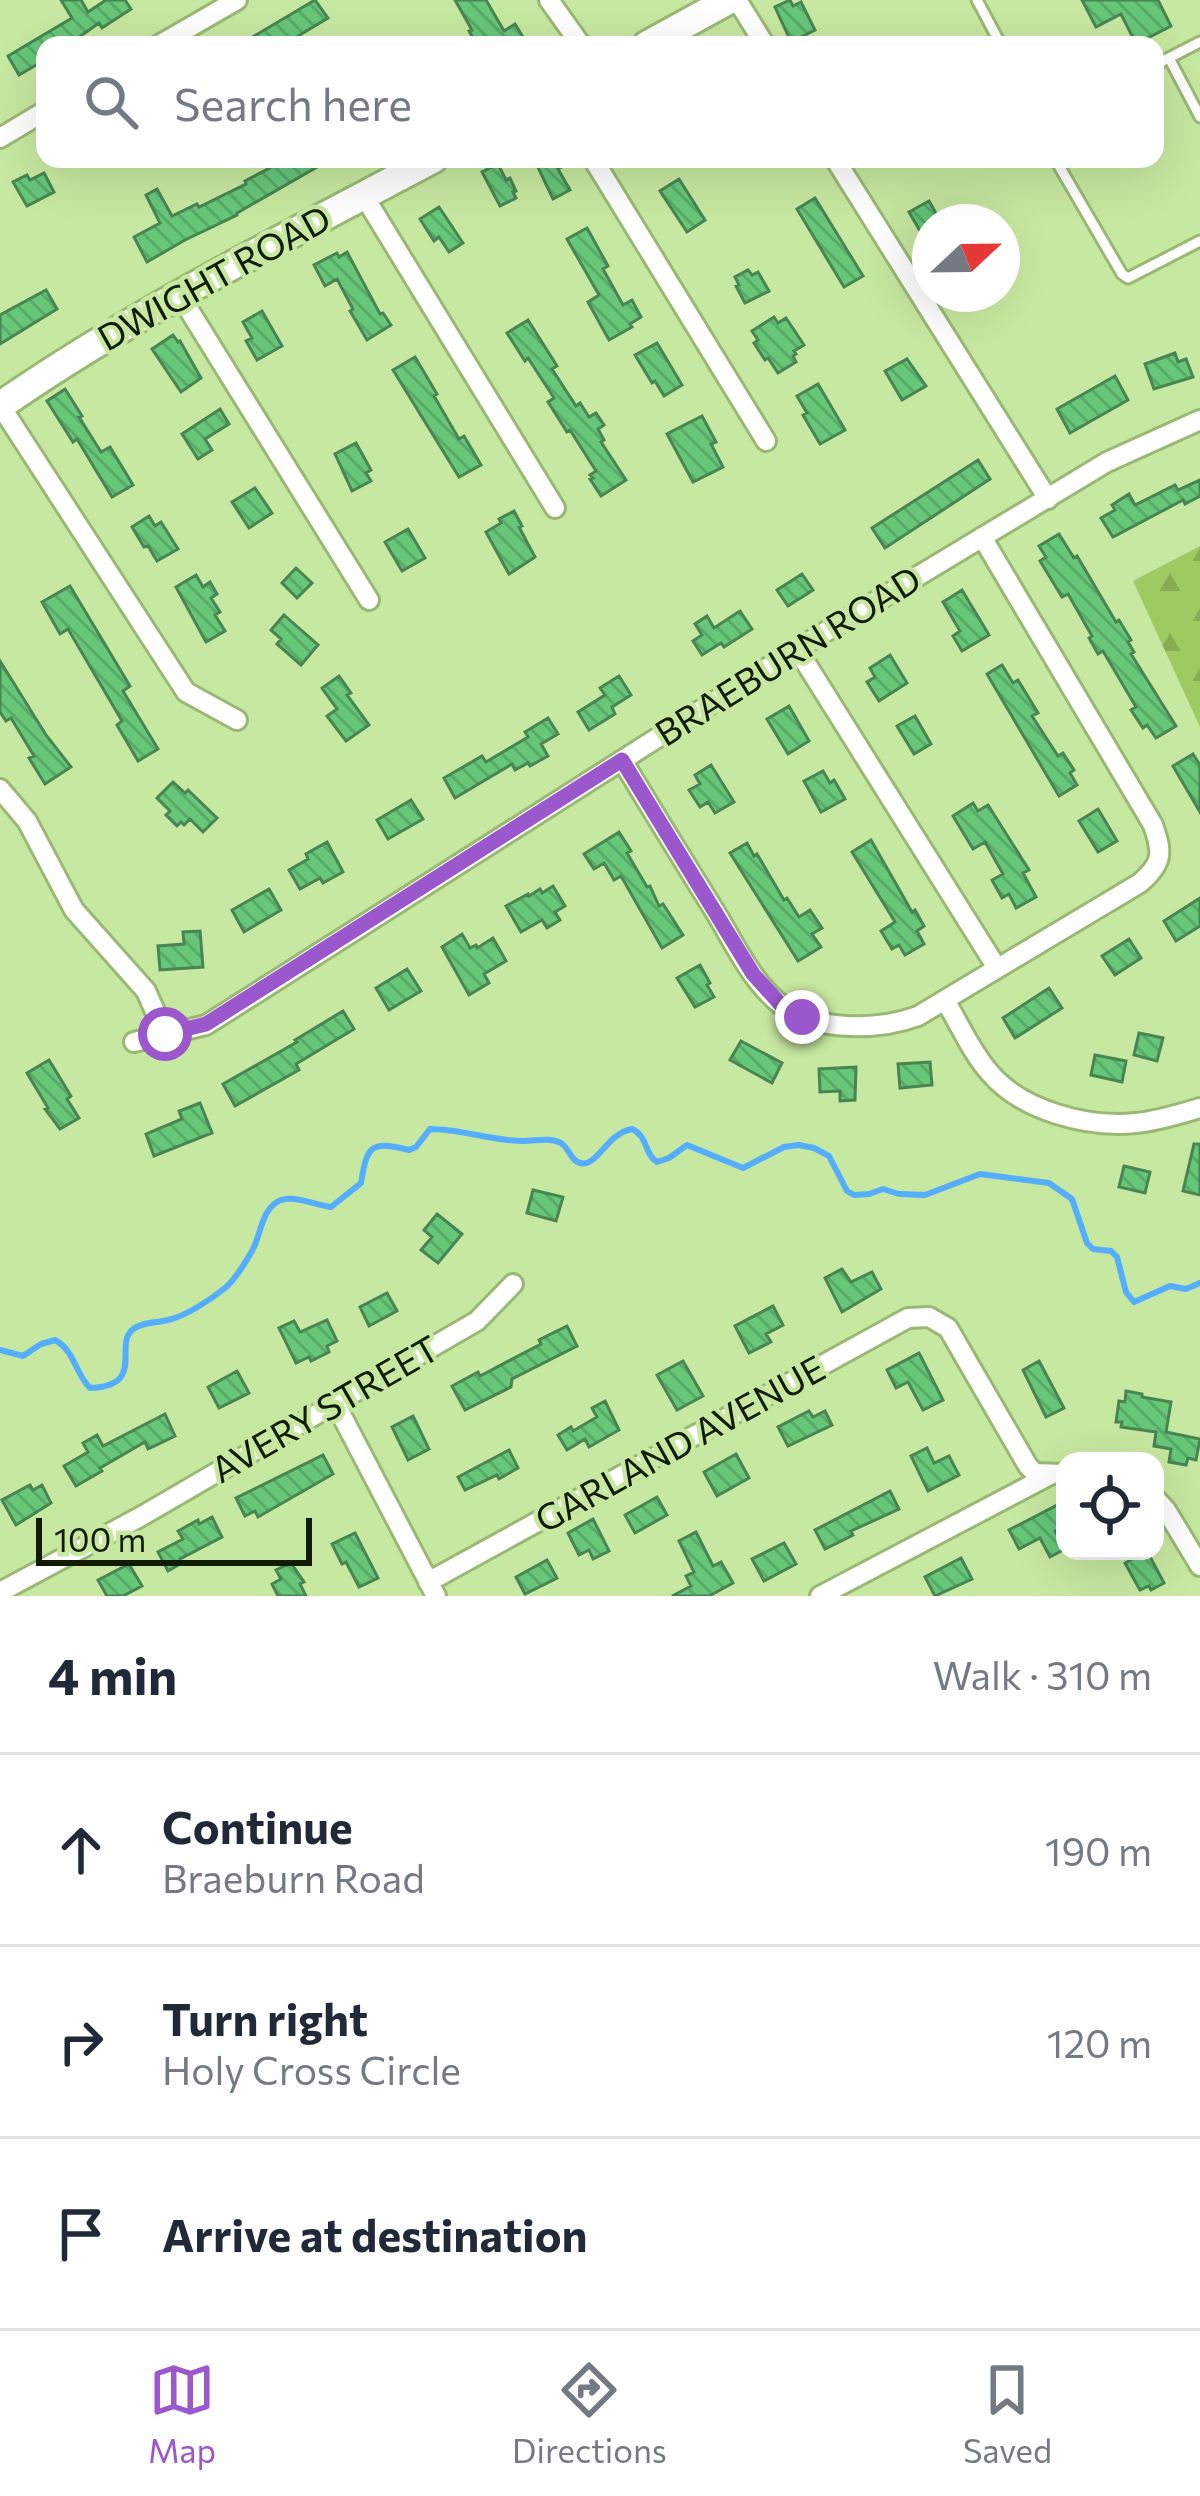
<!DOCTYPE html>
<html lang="en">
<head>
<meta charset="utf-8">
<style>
  :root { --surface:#fff; --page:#f2f2f3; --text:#1f2937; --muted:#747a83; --line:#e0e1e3; --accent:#9b57cc }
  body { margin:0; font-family:Commissioner,sans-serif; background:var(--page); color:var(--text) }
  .controls { position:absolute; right:36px; bottom:36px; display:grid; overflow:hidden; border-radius:24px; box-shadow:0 12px 48px #0002 }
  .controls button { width:108px; height:108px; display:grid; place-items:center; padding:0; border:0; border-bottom:3px solid var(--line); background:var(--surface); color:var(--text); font:60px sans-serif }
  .compass { position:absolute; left:912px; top:204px; width:108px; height:108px; border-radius:50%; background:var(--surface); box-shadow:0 12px 48px #0002; rotate:68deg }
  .scale { position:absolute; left:36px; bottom:30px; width:276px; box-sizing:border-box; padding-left:12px; border:6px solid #101b01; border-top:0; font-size:33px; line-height:42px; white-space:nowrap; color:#101b01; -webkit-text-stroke:9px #c7e8a0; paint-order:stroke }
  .stop { position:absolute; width:36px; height:36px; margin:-27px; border:9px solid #9b57cc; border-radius:50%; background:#fff }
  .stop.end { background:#9b57cc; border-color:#fff; box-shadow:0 3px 12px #0008 }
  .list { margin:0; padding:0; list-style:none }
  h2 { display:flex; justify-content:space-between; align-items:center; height:156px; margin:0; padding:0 48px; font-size:51px }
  h2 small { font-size:39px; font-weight:400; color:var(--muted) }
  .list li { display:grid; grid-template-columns:78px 1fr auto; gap:36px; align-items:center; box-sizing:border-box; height:192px; padding:0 48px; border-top:3px solid var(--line) }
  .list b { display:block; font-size:45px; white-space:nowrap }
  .list p { margin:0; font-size:39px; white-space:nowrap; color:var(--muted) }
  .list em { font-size:39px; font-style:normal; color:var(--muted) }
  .icon { flex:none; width:66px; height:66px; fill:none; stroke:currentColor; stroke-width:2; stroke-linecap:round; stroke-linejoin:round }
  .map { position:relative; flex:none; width:1200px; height:1596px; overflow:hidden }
  .search { position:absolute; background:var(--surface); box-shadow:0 12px 48px #0002; left:36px; right:36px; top:36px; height:132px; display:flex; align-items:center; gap:30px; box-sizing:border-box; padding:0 42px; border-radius:24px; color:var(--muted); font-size:45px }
  .sheet { height:732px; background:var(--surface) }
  nav { display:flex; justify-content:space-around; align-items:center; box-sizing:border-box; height:168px; border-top:3px solid var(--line); background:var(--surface); font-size:33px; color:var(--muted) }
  nav a { display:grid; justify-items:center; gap:6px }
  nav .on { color:var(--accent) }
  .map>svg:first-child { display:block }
  .forest { fill:url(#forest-firs) }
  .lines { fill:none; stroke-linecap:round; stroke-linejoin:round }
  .stream { stroke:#55adfe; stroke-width:6 }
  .building { fill:url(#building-back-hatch); stroke:#488553; stroke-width:3 }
  .lane-casing { stroke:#99b973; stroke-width:15 }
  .street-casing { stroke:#99b973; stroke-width:24 }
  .secondary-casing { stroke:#99b973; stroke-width:33 }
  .lane { stroke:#fff; stroke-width:9 }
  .street { stroke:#fff; stroke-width:18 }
  .secondary { stroke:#fff; stroke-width:27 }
  .route { stroke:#9b57cc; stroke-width:15 }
  .labels { text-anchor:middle; stroke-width:9; stroke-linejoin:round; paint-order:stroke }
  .street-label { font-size:36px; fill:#101b01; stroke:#c7e8a0 }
</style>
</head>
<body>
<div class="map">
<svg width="1200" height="1596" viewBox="0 0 1200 1596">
  <defs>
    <pattern id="forest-firs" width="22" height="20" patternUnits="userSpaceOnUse" patternTransform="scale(3)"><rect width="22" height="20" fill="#9dca61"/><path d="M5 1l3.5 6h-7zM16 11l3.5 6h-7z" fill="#86ad52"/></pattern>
    <pattern id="building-back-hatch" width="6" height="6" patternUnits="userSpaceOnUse" patternTransform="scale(3)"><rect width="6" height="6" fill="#66c779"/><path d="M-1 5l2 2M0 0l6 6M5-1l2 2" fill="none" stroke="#57aa67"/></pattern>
  </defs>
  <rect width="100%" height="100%" fill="#c7e8a0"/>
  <!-- forest -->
  <path class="forest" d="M1200,546V727L1133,581Z"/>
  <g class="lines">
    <!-- stream -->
    <path class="stream" d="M0,1350L23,1356L41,1344L55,1340C75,1351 75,1373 90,1388C146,1386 114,1346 132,1330C141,1322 157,1323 168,1320C186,1316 210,1300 225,1288C236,1279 245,1263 252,1251C261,1235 261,1212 277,1202C291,1193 314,1205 331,1207L361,1183C367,1146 370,1140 409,1150L416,1147L430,1129C462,1129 492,1141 524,1141C536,1141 550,1137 561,1143C569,1148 571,1161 580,1163C597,1168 607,1133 632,1129C648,1136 644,1154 657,1162L669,1158L687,1145L743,1168L784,1147L799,1145L814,1148L829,1156L847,1191L854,1195L869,1194L883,1189L899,1194L925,1195L980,1174L1049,1183L1072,1199L1087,1243L1093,1249L1111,1251L1117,1257L1126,1292L1134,1302L1170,1286L1186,1289L1200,1283"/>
  </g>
  <!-- building -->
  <path class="building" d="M61,0H81L88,12L106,0H125L131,9L102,28L99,23L68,45H45V60L19,75L8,56L72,18Z
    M315,0L328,18L283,45H239Z
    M455,0H486L504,31L515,24L528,45H477L469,31L472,30Z
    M790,0L793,6L801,2L815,30L791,42L775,7Z
    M1082,0H1158L1171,26L1136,44L1121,14L1096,27Z
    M287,159H331L237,213V215L185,240L147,262L134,237L160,223L146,195L157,189L172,216L197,204L199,207L246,184L245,181Z
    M534,159H577L558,169L570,190L553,199Z
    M498,164L506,180L510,178L516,191L513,192L516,198L500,206L482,172Z
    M44,173L54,192L27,206L13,182L27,175L30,180Z
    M679,179L705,220L687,232L660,191Z
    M815,198L863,276L844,287L797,209Z
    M929,201L941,222H930V248L909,212Z
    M439,207L463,243L449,252L439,237L434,241L420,219Z
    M587,228L608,266L603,269L623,305L632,300L641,317L630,324L632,327L609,340L588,302L599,295L567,239Z
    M347,252L380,314L383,313L391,325L367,340L350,311L353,309L337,279L325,286L314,265L337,253L339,257Z
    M748,270L752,275L758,272L769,291L745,303L736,286L739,285L735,277Z
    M46,290L57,309L0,344V315Z
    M262,311L282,346L257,360L246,341L252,338L243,322Z
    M774,317L778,323L786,318L804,345L794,351L796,354L793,356L796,362L778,373L768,358L765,360L754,343L758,340L752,331Z
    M528,320L557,366L552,369L576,406L580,403L589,417L596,413L604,425L598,429L604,440L601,442L626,480L601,496L590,479L593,478L590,475L596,471L570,430L567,432L548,402L554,398L528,358L525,361L507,333Z
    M173,335L178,342L180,341L201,378L181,392L152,349Z
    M657,343L682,385L664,396L655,381L652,383L635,355Z
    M1175,353L1178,362L1186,359L1193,377L1154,389L1145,364Z
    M415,357L437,394L434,396L459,439L464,436L481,465L459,477L393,370Z
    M907,359L926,386L902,400L885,371Z
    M1115,376L1128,400L1070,433L1057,409Z
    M818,384L845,430L820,444L803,415L807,413L797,396Z
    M65,389L82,416L79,417L101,452L110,447L133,485L112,497L77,439L73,442L47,401Z
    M220,409L229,424L205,439L212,450L198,459L182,434Z
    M702,416L716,442L711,444L723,467L693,482L667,434Z
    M356,443L371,470L366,473L371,481L352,491L335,454Z
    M978,460L990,479L885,548L872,528Z
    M1200,480V496L1185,504L1183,500L1113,537L1101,518L1115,510L1112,505L1129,494L1135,505L1175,485L1178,490Z
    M255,488L272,513L249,528L232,502Z
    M514,511L522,526L519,527L535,557L509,574L486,532L501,523L499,519Z
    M149,516L155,526L161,522L178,549L157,561L148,546L144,547L132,527Z
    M408,529L425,558L402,571L385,542Z
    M1059,534L1074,558L1077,556L1116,622L1119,620L1131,640L1128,642L1134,652L1131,654L1176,726L1156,738L1147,725L1143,728L1131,710L1136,707L1103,651L1098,654L1089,638L1092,636L1068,594L1062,597L1040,561L1046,557L1039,546Z
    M296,568L312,583L297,598L282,583Z
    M802,574L813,590L788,606L777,590Z
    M196,575L203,587L210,582L217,594L211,598L220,612L215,615L225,631L206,642L176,587Z
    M70,586L130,686L123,691L158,749L138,761L117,725L122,721L68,629L60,634L42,602Z
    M962,590L989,635L962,651L953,636L960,631L943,602Z
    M740,611L752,629L724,647L721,643L702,655L693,641L702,635L695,624L707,616L714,628Z
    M284,615L318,645L301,665L277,644L281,639L271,630Z
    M890,655L907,683L879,701L867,682L875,677L870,668Z
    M0,661L46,735L71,767L45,784L29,758L34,756L11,718L6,721L0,712Z
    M1002,665L1013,683L1018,680L1038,713L1032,716L1058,756L1063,753L1074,770L1070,773L1077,785L1059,796L987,674Z
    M339,676L351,693L347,695L369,725L346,741L327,716L337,709L322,688Z
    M619,676L631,695L612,707L615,714L589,730L578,712L605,695L600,688Z
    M789,706L809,741L788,754L767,719Z
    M915,716L931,744L914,754L897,726Z
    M548,718L558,734L541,744L548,756L530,766L528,763L515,770L512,764L455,798L444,778L482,756L486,762L528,737L525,732Z
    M1193,754L1200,765V812L1173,766Z
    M711,765L734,802L715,813L708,802L700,807L689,790L700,784L695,775Z
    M823,771L830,783L834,780L845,799L821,812L804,781Z
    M173,782L185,793L188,790L217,818L203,832L190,819L184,825L181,822L177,826L166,815L170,811L157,798Z
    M411,800L423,819L388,839L377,820Z
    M973,803L978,811L988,805L1029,870L1023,873L1036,897L1016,908L1009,894L1002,898L992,880L1003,874L985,842L973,849L953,816Z
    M1098,809L1117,841L1098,852L1079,821Z
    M619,832L631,851L627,853L647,887L650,886L659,906L663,904L683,935L662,948L621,876L614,880L604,863L594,869L584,854Z
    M871,840L912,912L915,910L924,926L917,931L924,944L905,955L899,945L892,949L881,931L895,922L852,852Z
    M327,842L343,872L323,883L320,878L300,889L289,870L308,859L306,854Z
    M747,843L754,856L757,854L784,900L787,898L799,917L810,910L822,928L812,934L821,947L798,961L730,853Z
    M553,886L565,906L555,912L560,920L547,928L542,920L521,932L506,906L528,894L529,896L540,889L542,893Z
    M269,889L281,910L244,932L232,910Z
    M1200,898V926L1176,941L1164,921Z
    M200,931L203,967L160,970L158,946L184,944L183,932Z
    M462,934L470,948L476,945L477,948L493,938L506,961L484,974L489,983L469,995L442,947Z
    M1129,939L1141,958L1115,975L1102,956Z
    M700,965L710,983L707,985L714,997L695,1007L677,978Z
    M407,969L421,991L389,1010L376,988Z
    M1049,988L1062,1008L1015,1038L1003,1018Z
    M343,1011L354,1029L296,1064L299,1070L235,1106L223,1084L297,1042L295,1040Z
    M1139,1033L1163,1038L1157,1061L1134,1055Z
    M741,1041L782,1063L772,1083L730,1060Z
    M1095,1055L1126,1061L1122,1082L1091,1075Z
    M49,1060L71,1096L67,1099L79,1118L60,1129L45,1109L48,1108L27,1073Z
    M930,1062L932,1085L900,1088L898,1064Z
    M856,1067L855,1100L840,1101V1091L820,1092L819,1069Z
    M200,1103L212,1133L154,1156L146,1134L182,1119L179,1111Z
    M1194,1144H1200V1195L1183,1191Z
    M1124,1166L1150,1172L1145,1193L1119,1187Z
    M533,1190L563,1197L556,1221L527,1213Z
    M437,1214L462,1234L438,1263L421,1250L432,1237L424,1230Z
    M842,1269L851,1282L872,1272L881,1289L842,1312L825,1278Z
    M387,1293L397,1311L369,1326L360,1307Z
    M773,1306L783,1325L766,1334L771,1342L749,1353L735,1326Z
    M327,1320L337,1341L327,1346L329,1352L311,1361L309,1357L296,1363L279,1328L294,1321L300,1332Z
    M567,1326L577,1346L512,1379L511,1387L465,1410L452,1386L478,1372L480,1376L541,1344L539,1340Z
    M919,1353L943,1400L923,1410L908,1382L896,1388L887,1370Z
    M683,1361L703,1396L677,1410L657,1375Z
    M1039,1361L1064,1408L1046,1417L1023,1370Z
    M237,1371L249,1393L219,1408L208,1387Z
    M1126,1391L1142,1394V1397L1171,1402L1166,1432L1200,1439L1196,1460L1188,1458L1186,1465L1169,1462L1171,1449L1154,1446L1156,1432L1121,1427L1122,1422H1116L1119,1401L1125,1402Z
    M605,1401L619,1430L589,1447L585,1439L567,1450L558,1435L571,1427L573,1431L597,1417L592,1408Z
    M809,1411L813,1417L825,1411L832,1425L788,1446L778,1427Z
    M165,1414L175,1436L148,1449L145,1442L100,1468L102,1471L76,1486L64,1466L88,1452L83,1443L97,1435L103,1446Z
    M413,1416L429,1449L408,1460L392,1427Z
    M927,1448L934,1463L949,1456L959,1475L928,1491L911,1456Z
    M509,1450L518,1468L499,1479L497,1475L465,1490L458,1477Z
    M736,1454L749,1478L717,1496L704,1472Z
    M323,1455L333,1474L258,1517L255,1511L245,1516L236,1498Z
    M30,1485L33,1490L42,1485L51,1503L16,1525L2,1500Z
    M890,1491L899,1509L851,1531L853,1535L825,1549L815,1530Z
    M657,1497L667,1515L635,1533L625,1515Z
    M1065,1501V1525L1055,1531L1065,1549L1050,1557L1040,1538L1019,1549L1009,1530Z
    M212,1517L222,1537L180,1559L182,1563L168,1571L158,1552L183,1539L178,1531L198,1520L199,1524Z
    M593,1519L609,1551L593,1559L589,1550L579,1555L568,1533Z
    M696,1532L713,1566L721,1562L733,1583L709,1596H672L691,1586L686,1576L694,1572L679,1541Z
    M355,1533L378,1578L359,1587L346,1562L342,1564L332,1544Z
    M784,1543L796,1564L764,1581L752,1559Z
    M1147,1551L1164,1583L1151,1590L1149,1586L1140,1590L1125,1563Z
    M961,1558L972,1579L935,1596L925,1577Z
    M547,1560L557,1578L525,1594L516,1577Z
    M291,1563L304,1582L300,1584L306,1596H278L272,1584L281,1579L276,1570Z
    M129,1564L142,1586L123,1596H107L98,1580Z"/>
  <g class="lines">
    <defs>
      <path id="lane" d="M977,0L1001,45
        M1169,58L1200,117
        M1155,65L1200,42
        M1055,159L1122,274L1128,278L1200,241"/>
      <path id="street" d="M549,0L581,45
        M737,0L765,45
        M159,45L237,0
        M0,138L45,111
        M593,159L766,441
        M835,159L1048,499
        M364,196L555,508
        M179,294L369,600
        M0,405L186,692L237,720
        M797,649L997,968
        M622,760C652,810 683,860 714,910C734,942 752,984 784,1007C819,1032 880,1030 918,1016L1140,883C1163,863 1163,853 1153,825L982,537
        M0,789L27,821L74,910L146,991L165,1034
        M946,1002C960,1025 972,1053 990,1073C1022,1111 1088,1128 1136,1123C1158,1121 1179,1114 1200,1108
        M134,1042L206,1025L797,649L1107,462L1200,420
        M335,1403L436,1596
        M1155,1498L1166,1510L1200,1566
        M428,1582L908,1318L929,1317L948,1328L1028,1466L1035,1473L1065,1474
        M0,1592L140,1517L477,1321L513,1284
        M820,1596L1050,1475"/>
      <path id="secondary" d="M647,45L729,0
        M0,406C137,311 286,237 433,159"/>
    </defs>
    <!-- lane casing -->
    <use href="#lane" class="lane-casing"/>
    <!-- street casing -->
    <use href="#street" class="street-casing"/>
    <!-- secondary casing -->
    <use href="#secondary" class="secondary-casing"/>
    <!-- lane -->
    <use href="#lane" class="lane"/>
    <!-- street -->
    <use href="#street" class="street"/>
    <!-- secondary -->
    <use href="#secondary" class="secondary"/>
  </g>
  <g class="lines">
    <!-- route -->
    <path class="route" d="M165,1034L206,1024L622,760L753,974L782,1006L802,1017"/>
  </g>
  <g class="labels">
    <!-- street labels -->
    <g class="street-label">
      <text transform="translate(214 278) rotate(-29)" y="13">DWIGHT ROAD</text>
      <text transform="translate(788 656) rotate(-32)" y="13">BRAEBURN ROAD</text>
      <text transform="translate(325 1409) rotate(-30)" y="13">AVERY STREET</text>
      <text transform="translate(680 1444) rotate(-29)" y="13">GARLAND AVENUE</text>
    </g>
  </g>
</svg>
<div class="controls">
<button><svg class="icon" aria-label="locate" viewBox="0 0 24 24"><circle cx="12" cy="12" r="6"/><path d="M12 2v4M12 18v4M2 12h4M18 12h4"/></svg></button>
</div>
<svg class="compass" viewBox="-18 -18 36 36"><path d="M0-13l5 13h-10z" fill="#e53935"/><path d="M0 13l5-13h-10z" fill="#747a83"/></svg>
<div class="scale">100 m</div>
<div class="stop" style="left:165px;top:1034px"></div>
<div class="stop end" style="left:802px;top:1017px"></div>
<div class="search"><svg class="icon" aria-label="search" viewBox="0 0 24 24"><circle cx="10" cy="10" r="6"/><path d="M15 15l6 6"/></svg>Search here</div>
</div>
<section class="sheet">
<h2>4 min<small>Walk · 310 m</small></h2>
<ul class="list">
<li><svg class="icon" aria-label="ahead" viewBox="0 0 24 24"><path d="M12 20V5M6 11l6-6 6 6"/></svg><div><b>Continue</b><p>Braeburn Road</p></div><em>190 m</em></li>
<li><svg class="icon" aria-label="right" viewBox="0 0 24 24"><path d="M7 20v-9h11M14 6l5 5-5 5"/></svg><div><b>Turn right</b><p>Holy Cross Circle</p></div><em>120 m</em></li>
<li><svg class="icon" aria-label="arrive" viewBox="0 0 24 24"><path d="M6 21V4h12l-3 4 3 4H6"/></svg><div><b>Arrive at destination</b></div></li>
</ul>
</section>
<nav>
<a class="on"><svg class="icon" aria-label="map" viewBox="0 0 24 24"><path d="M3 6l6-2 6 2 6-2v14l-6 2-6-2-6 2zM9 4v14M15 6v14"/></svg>Map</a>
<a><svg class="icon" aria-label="directions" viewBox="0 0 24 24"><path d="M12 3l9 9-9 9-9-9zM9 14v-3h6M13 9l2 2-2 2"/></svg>Directions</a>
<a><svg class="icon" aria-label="saved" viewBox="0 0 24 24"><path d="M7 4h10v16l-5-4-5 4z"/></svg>Saved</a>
</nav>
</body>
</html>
